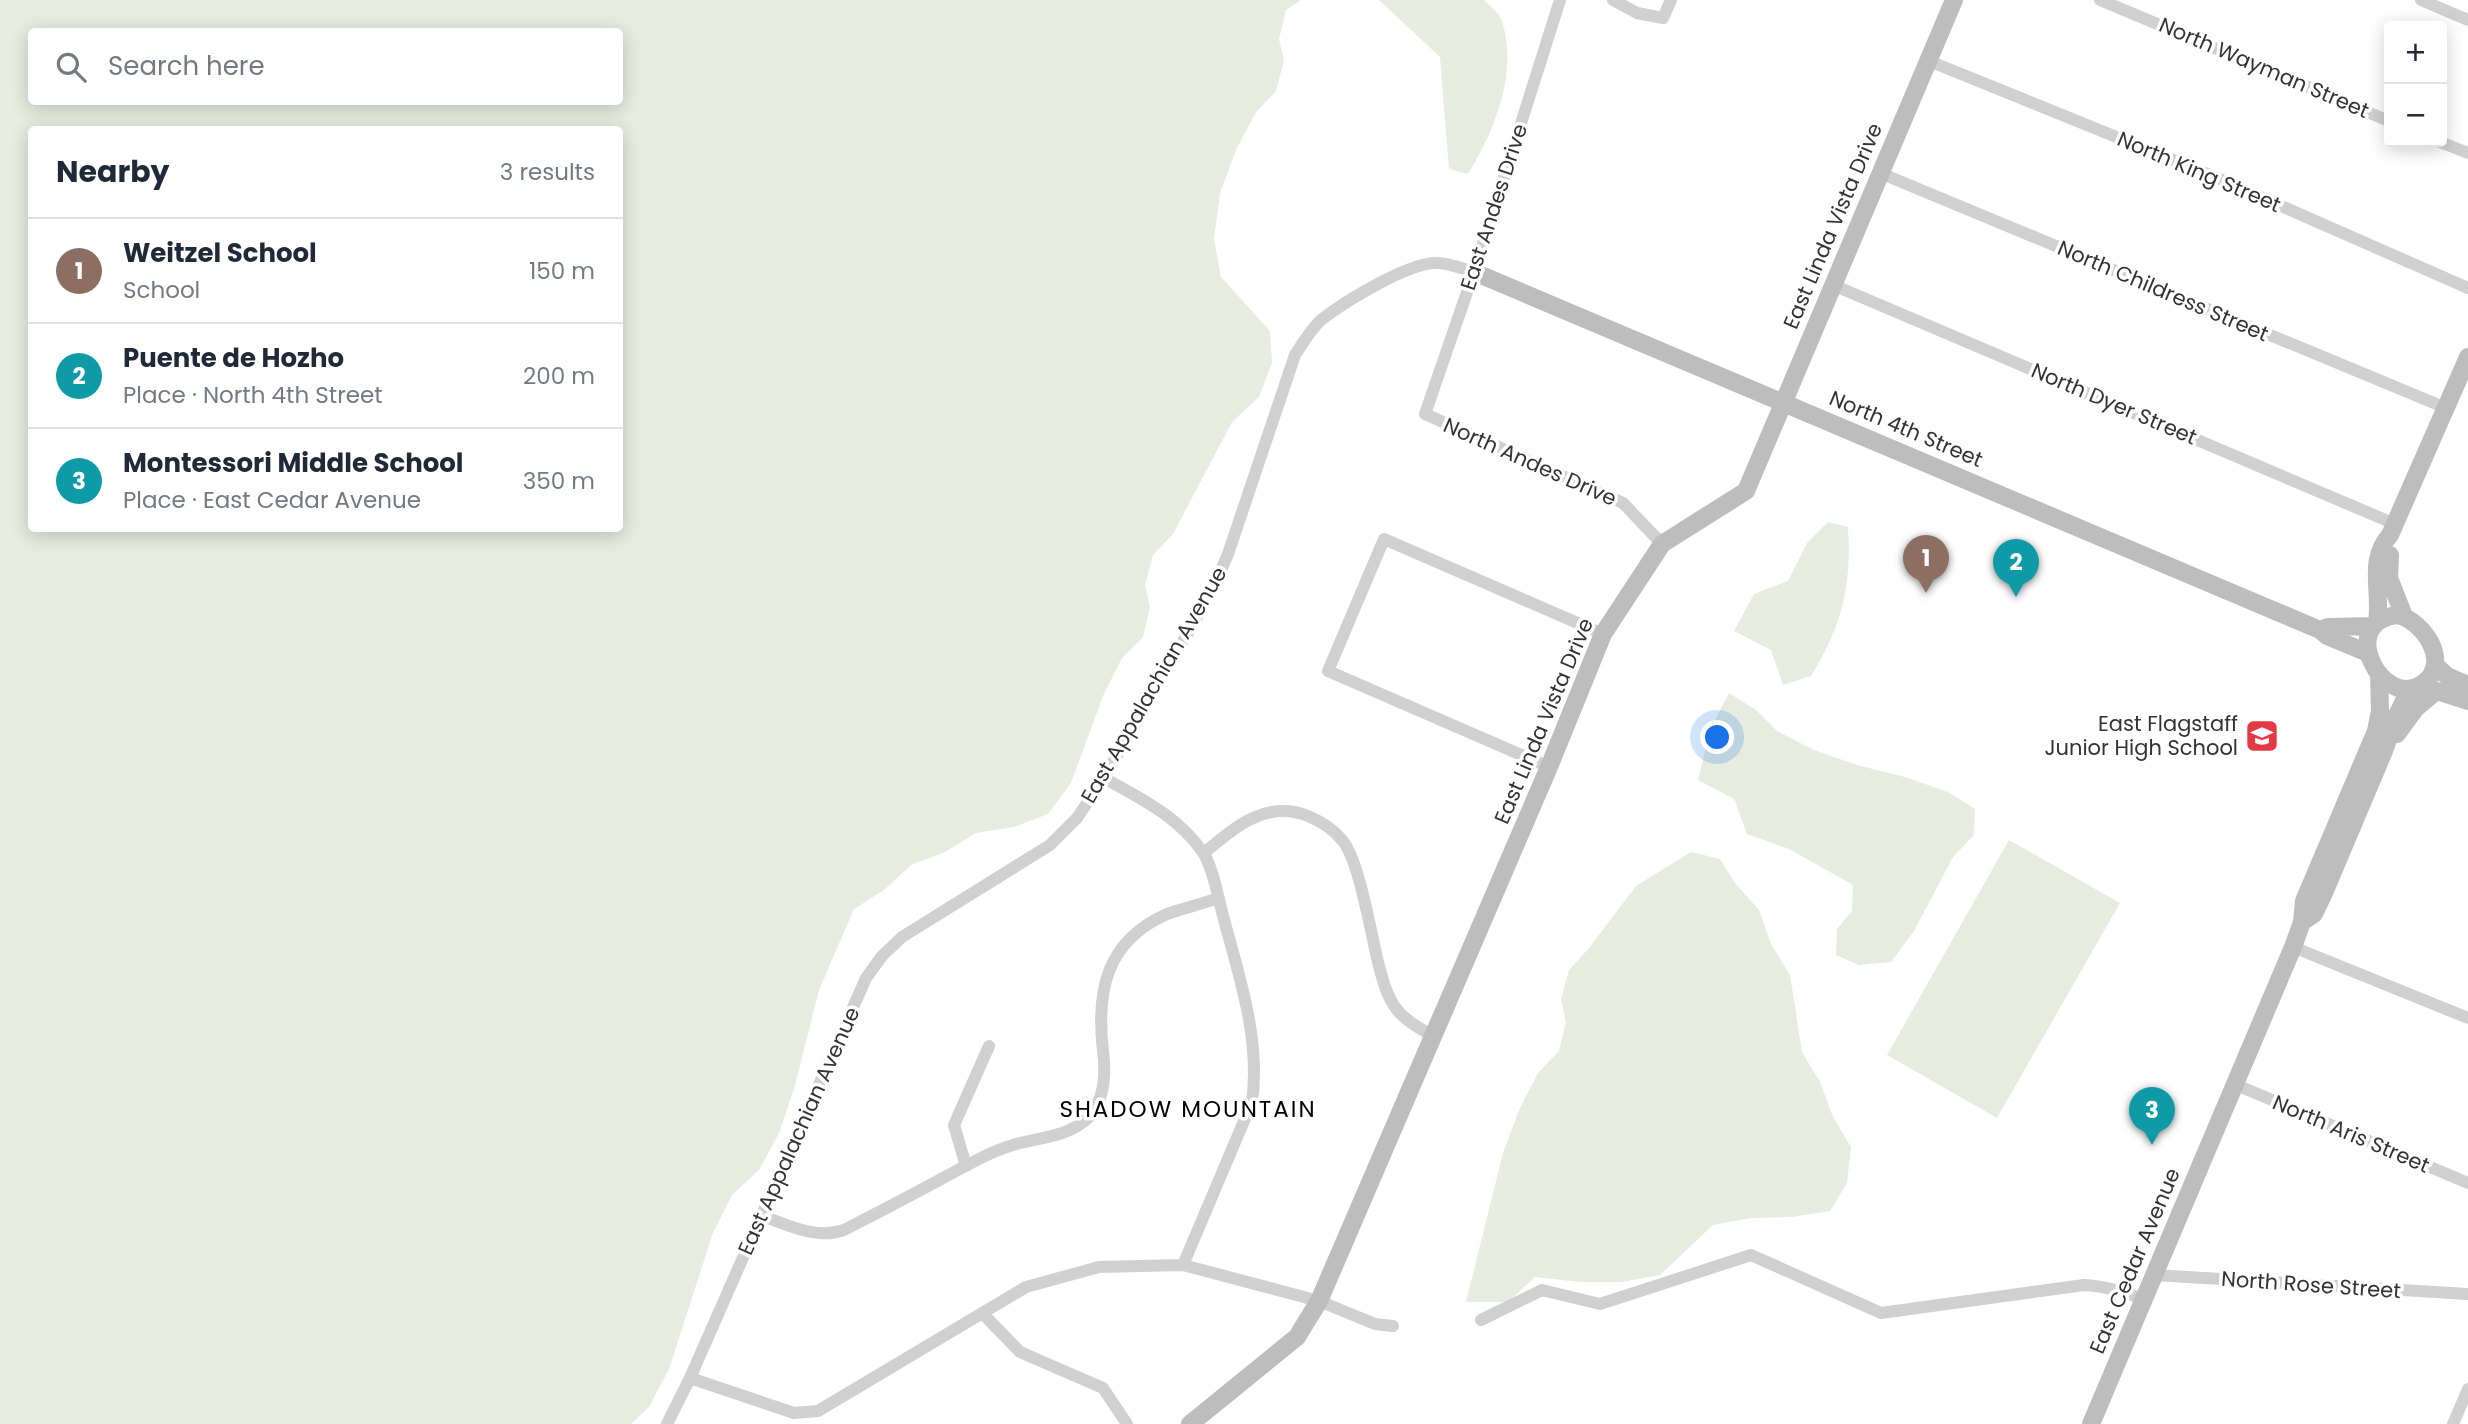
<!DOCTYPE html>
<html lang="en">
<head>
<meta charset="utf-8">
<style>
  :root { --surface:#fff; --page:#f6f6f7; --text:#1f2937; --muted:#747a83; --line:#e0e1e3; --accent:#0f766e }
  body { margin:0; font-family:Poppins,sans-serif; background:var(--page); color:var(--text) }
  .controls { position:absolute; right:21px; top:21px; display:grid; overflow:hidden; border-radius:7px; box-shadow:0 4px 18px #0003 }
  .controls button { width:63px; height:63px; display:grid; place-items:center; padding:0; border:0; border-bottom:2px solid var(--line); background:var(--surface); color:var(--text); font:35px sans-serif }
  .you { position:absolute; left:1718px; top:738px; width:24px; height:24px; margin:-18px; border:5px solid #fff; border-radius:50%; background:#1a73e8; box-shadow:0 0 0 10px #1a73e833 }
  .badge { display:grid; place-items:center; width:46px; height:46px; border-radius:50%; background:var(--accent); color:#fff; font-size:23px; font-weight:700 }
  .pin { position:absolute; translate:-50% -58px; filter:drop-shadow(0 2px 4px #0008) }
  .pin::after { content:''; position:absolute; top:37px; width:24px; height:21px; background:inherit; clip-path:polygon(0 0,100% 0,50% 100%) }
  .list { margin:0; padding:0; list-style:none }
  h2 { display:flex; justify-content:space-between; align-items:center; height:91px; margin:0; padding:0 28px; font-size:30px }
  h2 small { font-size:23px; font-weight:400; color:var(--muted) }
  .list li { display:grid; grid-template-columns:46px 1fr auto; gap:21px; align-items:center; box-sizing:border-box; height:105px; padding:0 28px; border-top:2px solid var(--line) }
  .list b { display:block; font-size:26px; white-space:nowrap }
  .list p { margin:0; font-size:23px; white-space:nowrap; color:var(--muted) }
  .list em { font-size:23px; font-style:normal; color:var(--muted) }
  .icon { flex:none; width:38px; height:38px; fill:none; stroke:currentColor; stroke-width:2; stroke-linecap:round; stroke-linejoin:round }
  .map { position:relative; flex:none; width:2468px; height:1424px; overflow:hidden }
  .search { position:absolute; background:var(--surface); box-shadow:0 4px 18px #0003; left:28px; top:28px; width:595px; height:77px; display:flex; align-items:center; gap:18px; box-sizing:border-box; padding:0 24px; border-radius:7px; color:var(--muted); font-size:26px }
  .panel { position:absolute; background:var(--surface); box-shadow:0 4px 18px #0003; left:28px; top:126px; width:595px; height:406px; border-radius:7px }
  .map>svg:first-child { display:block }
  .green { fill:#e6ecdf; fill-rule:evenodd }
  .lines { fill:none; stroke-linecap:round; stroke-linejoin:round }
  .street { stroke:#d0d0d0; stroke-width:12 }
  .secondary { stroke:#bdbdbd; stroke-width:18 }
  .labels { text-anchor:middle; stroke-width:7; stroke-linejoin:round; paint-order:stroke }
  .street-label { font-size:21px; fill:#333; stroke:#fff }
  .poi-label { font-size:21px; fill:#333; stroke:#fff; text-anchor:end }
  .neighbourhood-label { font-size:23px; letter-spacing:2px; fill:#000; stroke:#fff }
</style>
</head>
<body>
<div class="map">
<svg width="2468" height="1424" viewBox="0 0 2468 1424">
  <rect width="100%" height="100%" fill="#fff"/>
  <!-- green -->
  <path class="green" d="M0,0H1301L1286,10L1279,39L1284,61L1276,91L1256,112L1236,150L1220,193L1214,239L1221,277L1270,331L1272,363L1259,397L1232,422L1173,534L1153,555L1145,585L1150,607L1143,637L1122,658L1103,696L1071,783L1048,814L1014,827L976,833L945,852L911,865L884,890L854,909L819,990L794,1089L779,1133L759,1170L732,1195L713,1233L669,1369L649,1407L631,1424H0ZM32,32H620V102H32ZM32,130H620V528H32Z
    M1379,0H1484C1490,6 1499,13 1502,21C1518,73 1495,130 1468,174L1449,169L1440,57Z
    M1828,522L1848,527C1852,584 1842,627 1811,676L1783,685L1771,650L1734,631L1754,594L1788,581L1807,543Z
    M1729,693L1756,710L1777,731L1814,750L1857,765L1905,777L1948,792L1975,809L1974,835L1953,857L1914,931L1891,962L1859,965L1836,955L1837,929L1852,911L1853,885L1789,849L1747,834L1734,799L1698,780L1710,730Z
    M2009,840L2120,903L1997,1118L1887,1055Z
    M1691,852L1720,859L1735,883L1759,910L1771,944L1790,975L1802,1052L1820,1082L1833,1117L1851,1147L1847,1183L1830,1211L1792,1217L1751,1218L1713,1225L1660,1275L1622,1282H1580L1535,1277L1508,1302H1466L1503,1153L1519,1110L1538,1073L1559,1051L1566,1022L1561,999L1569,970L1589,948L1636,886Z"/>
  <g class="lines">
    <!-- street -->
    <path class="street" d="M1560,0L1474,272L1425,414L1623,503L1662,544
      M1613,0L1637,13L1663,18L1671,0
      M2100,0L2389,121
      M2421,0L2468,20
      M1929,61L2215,177L2468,288
      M2440,142L2468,153
      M1880,173L2446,408
      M1833,285L2395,524
      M1549,767L1328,671L1384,539L1603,634
      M1104,778C1141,799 1176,815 1202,851C1212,864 1218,896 1222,912C1238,973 1261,1038 1252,1102L1183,1265
      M1204,853C1234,828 1266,799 1308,816C1320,821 1334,830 1342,840C1359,859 1371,934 1378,962C1382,978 1387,998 1398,1011C1407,1022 1421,1029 1433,1036
      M2293,947L2468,1018
      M2234,1084L2468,1183
      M966,1166L954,1125L989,1046
      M762,1216C789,1225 815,1240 844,1230C877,1213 910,1196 943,1178C968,1165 992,1150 1020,1143C1044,1137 1070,1136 1089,1117C1105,1099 1106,1074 1103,1051C1096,991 1106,941 1167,914C1184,908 1202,904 1218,898
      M2154,1275L2468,1294
      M983,1314L1020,1352L1103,1388L1127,1424
      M1481,1320L1542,1290L1600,1304L1751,1255L1881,1313L2084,1285C2106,1286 2125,1292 2145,1300
      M690,1378L794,1413L818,1411L1026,1287L1099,1267L1183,1265L1319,1301L1375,1324L1393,1326
      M667,1424L690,1378L866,978L882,956L902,937L1050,845L1077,818L1104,778L1212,591L1228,554L1295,355C1303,343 1310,330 1321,320C1344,302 1409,262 1437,263C1449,263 1463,269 1474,272
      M2453,1424L2468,1389"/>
    <!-- secondary -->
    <path class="secondary" d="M1474,272L2320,630L2327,636L2368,653
      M2390,555L2389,578L2404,616
      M2398,615C2425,622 2452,664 2422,684C2383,711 2335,621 2398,615Z
      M2377,622C2382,592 2367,560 2390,535L2468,357
      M2320,630L2328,627L2374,626
      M2435,665L2447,676L2468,685
      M2427,688L2468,701
      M2397,734L2416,708L2435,692
      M2302,922L2314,914L2324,893L2384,751L2396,717L2410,689
      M1190,1424L1297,1337L1319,1301L1549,767L1603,634L1662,544L1746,491L1954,0
      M2091,1424L2293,947L2302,922L2304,901L2376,731L2380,711L2379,675"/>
  </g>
  <!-- icons -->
  <defs>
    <symbol id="school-square" viewBox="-11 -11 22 22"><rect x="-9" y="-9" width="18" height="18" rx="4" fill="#e63946" stroke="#fff"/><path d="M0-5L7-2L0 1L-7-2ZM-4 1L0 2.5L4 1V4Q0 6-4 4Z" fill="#fff"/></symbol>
  </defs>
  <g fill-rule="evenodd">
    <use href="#school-square" x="2243" y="717" width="38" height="38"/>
  </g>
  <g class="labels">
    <!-- street labels -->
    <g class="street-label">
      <text transform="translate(2264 68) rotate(23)" y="7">North Wayman Street</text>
      <text transform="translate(2199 172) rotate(23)" y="7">North King Street</text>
      <text transform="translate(1494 207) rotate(-72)" y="7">East Andes Drive</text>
      <text transform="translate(1833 226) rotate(-67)" y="7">East Linda Vista Drive</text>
      <text transform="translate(2163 291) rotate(23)" y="7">North Childress Street</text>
      <text transform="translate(2114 404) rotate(23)" y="7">North Dyer Street</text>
      <text transform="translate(1906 429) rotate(23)" y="7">North 4th Street</text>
      <text transform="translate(1530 462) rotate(24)" y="7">North Andes Drive</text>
      <text transform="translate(1154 685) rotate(-60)" y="7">East Appalachian Avenue</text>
      <text transform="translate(1544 721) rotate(-67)" y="7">East Linda Vista Drive</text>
      <text transform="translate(799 1131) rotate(-66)" y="7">East Appalachian Avenue</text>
      <text transform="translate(2351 1134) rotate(23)" y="7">North Aris Street</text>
      <text transform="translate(2135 1261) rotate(-67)" y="7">East Cedar Avenue</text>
      <text transform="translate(2311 1285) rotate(4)" y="7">North Rose Street</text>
    </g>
    <!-- poi labels -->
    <g class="poi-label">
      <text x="2238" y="731">East Flagstaff<tspan x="2238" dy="24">Junior High School</tspan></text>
    </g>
    <!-- neighbourhood labels -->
    <g class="neighbourhood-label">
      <text x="1188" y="1117">SHADOW MOUNTAIN</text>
    </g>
  </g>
</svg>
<div class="controls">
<button>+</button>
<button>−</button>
</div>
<div class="you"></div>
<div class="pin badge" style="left:1926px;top:593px;background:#8d6e63">1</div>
<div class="pin badge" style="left:2016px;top:597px;background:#0f9aa8">2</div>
<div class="pin badge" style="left:2152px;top:1145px;background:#0f9aa8">3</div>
<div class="search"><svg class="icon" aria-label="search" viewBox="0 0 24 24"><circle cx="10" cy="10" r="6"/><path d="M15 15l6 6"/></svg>Search here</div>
<section class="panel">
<h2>Nearby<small>3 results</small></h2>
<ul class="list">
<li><span class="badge" style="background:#8d6e63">1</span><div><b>Weitzel School</b><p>School</p></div><em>150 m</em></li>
<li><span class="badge" style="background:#0f9aa8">2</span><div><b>Puente de Hozho</b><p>Place · North 4th Street</p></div><em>200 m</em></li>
<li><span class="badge" style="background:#0f9aa8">3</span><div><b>Montessori Middle School</b><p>Place · East Cedar Avenue</p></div><em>350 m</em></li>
</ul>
</section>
</div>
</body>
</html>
